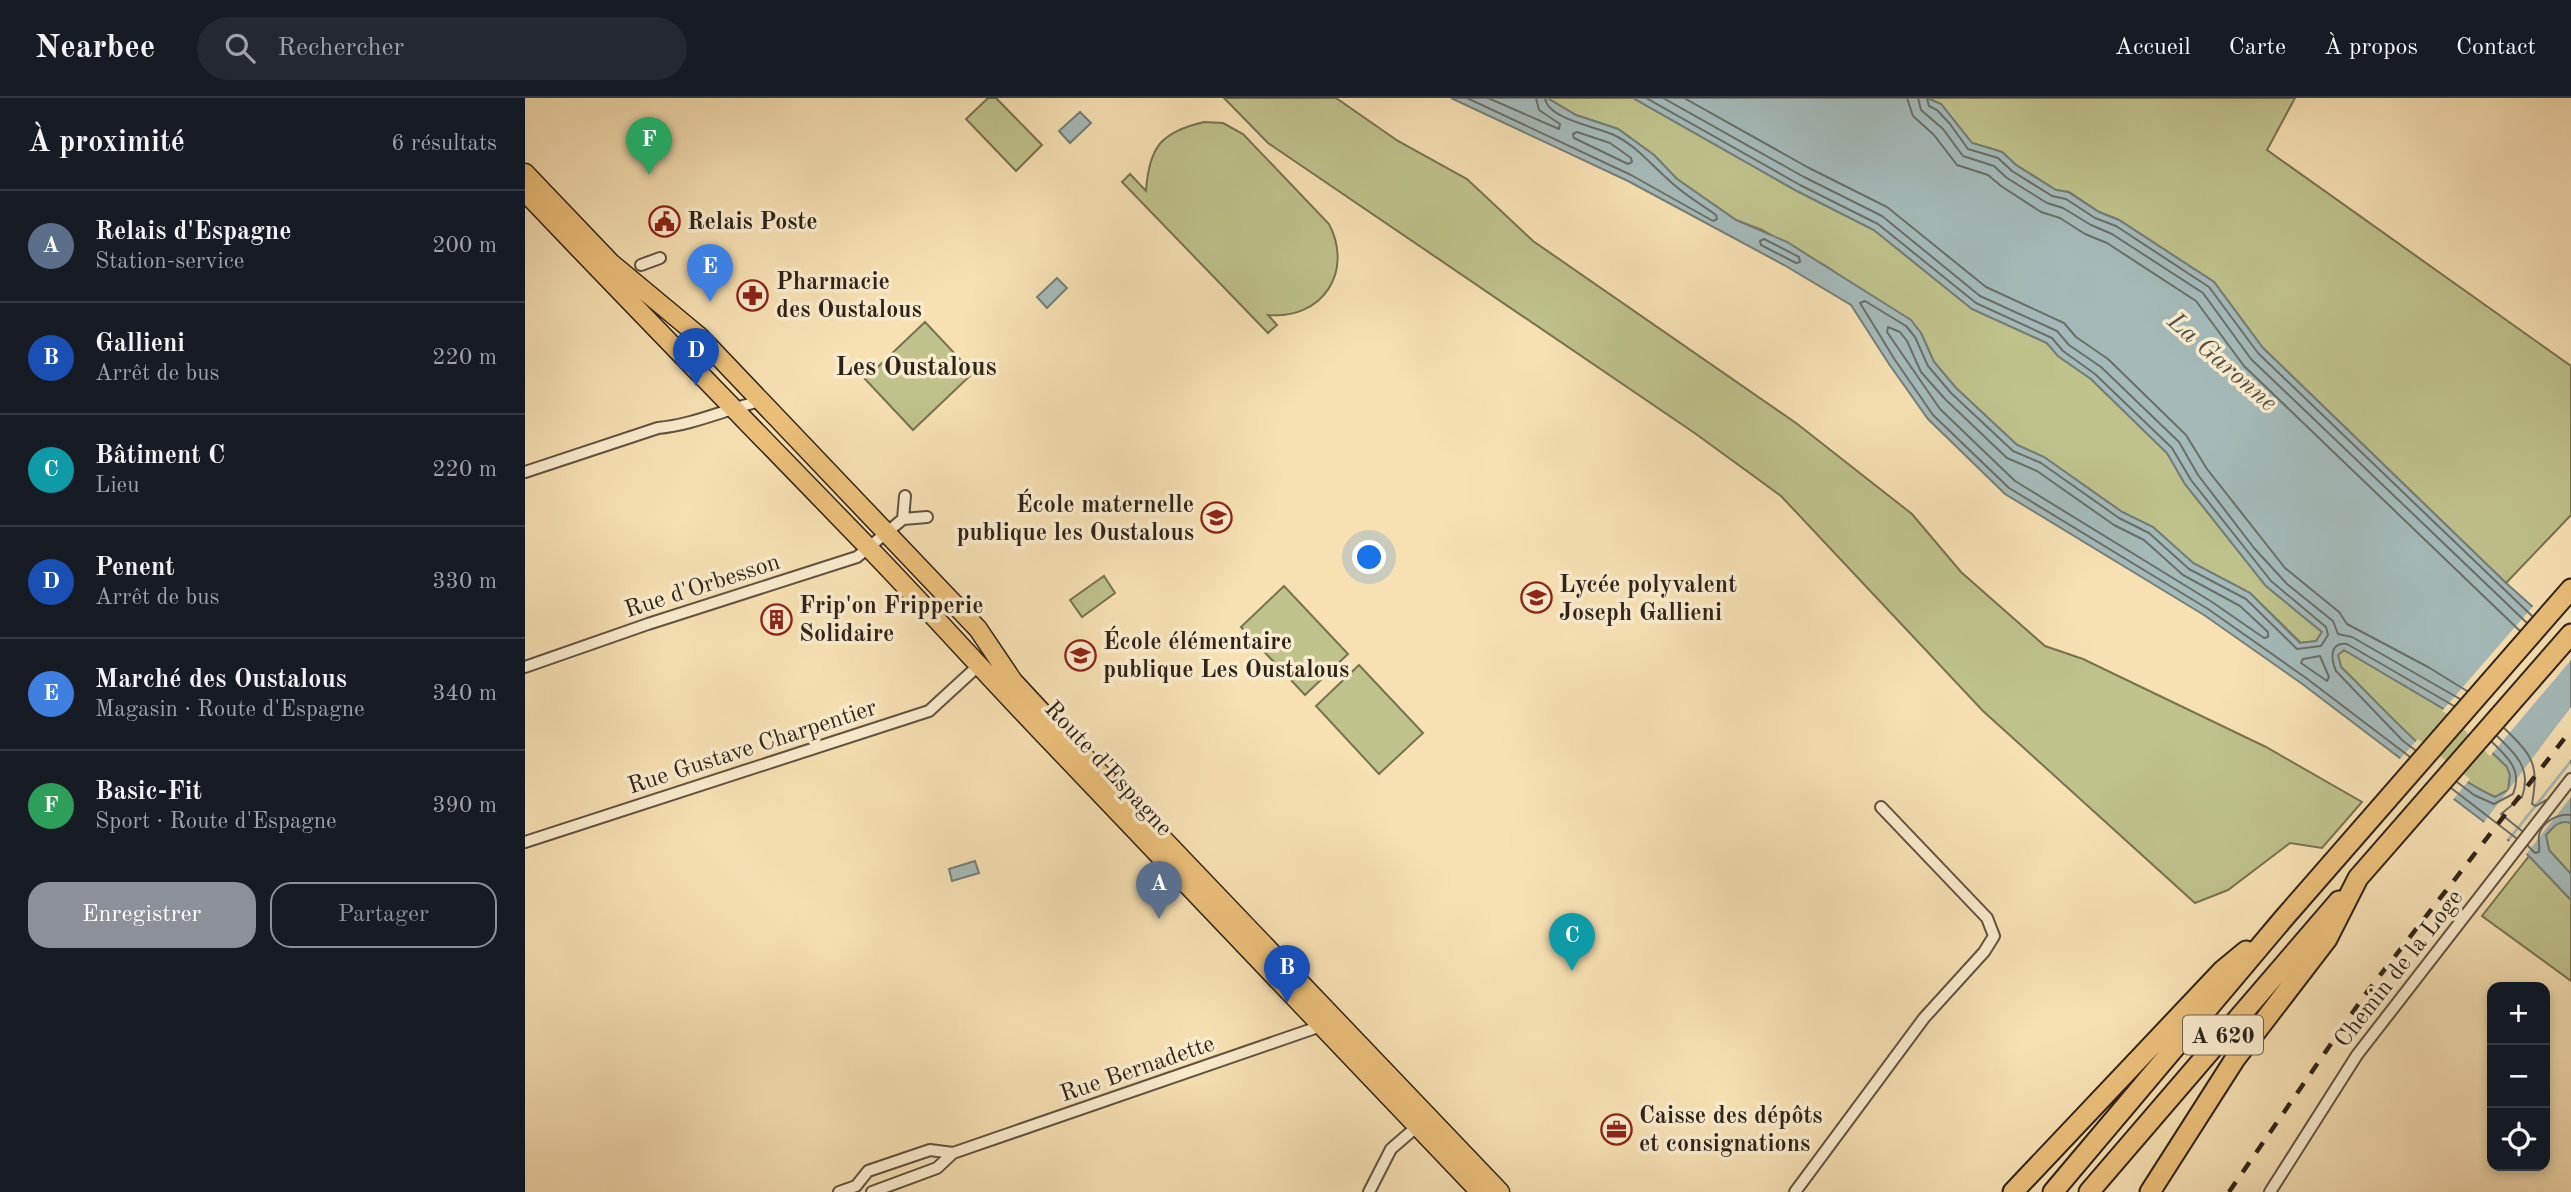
<!DOCTYPE html>
<html lang="fr">
<head>
<meta charset="utf-8">
<style>
  :root { --surface:#171b24; --page:#242831; --text:#f1f3f6; --muted:#9ea1a6; --line:#363941; --accent:#8c9099 }
  body { margin:0; font-family:"Old Standard TT",serif; background:var(--page); color:var(--text) }
  .controls { position:absolute; right:21px; bottom:21px; display:grid; overflow:hidden; border-radius:14px; box-shadow:0 4px 10px #0003 }
  .controls button { width:63px; height:63px; display:grid; place-items:center; padding:0; border:0; border-bottom:2px solid var(--line); background:var(--surface); color:var(--text); font:35px sans-serif }
  .you { position:absolute; left:845px; top:460px; width:24px; height:24px; margin:-18px; border:5px solid #fff; border-radius:50%; background:#1a73e8; box-shadow:0 0 0 10px #1a73e833 }
  .badge { display:grid; place-items:center; width:46px; height:46px; border-radius:50%; background:var(--accent); color:#fff; font-size:23px; font-weight:700 }
  .pin { position:absolute; translate:-50% -58px; filter:drop-shadow(0 2px 4px #0008) }
  .pin::after { content:''; position:absolute; top:37px; width:24px; height:21px; background:inherit; clip-path:polygon(0 0,100% 0,50% 100%) }
  .list { margin:0; padding:0; list-style:none }
  h2 { display:flex; justify-content:space-between; align-items:center; height:91px; margin:0; padding:0 28px; font-size:30px }
  h2 small { font-size:23px; font-weight:400; color:var(--muted) }
  .list li { display:grid; grid-template-columns:46px 1fr auto; gap:21px; align-items:center; box-sizing:border-box; height:112px; padding:0 28px; border-top:2px solid var(--line) }
  .list b { display:block; font-size:26px; white-space:nowrap }
  .list p { margin:0; font-size:23px; white-space:nowrap; color:var(--muted) }
  .list em { font-size:23px; font-style:normal; color:var(--muted) }
  .actions { display:flex; gap:14px; padding:21px 28px }
  .actions a { flex:1; padding:16px 0; border:2px solid var(--accent); border-radius:21px; text-align:center; font-size:24px; color:var(--accent) }
  .actions .main { background:var(--accent); color:#fff }
  .icon { flex:none; width:38px; height:38px; fill:none; stroke:currentColor; stroke-width:2; stroke-linecap:round; stroke-linejoin:round }
  .map { position:relative; flex:none; width:2046px; height:1094px; overflow:hidden }
  header { display:flex; align-items:center; gap:42px; box-sizing:border-box; height:98px; padding:0 35px; background:var(--surface); border-bottom:2px solid var(--line) }
  header strong { font-size:33px }
  nav { display:flex; gap:38px; margin-inline-start:auto; font-size:24px }
  .search { width:490px; height:63px; background:var(--page); display:flex; align-items:center; gap:18px; box-sizing:border-box; padding:0 24px; border-radius:38px; color:var(--muted); font-size:26px }
  main { display:flex }
  aside { flex:1; background:var(--surface) }
  .map>svg:first-child { display:block }
  .green { fill:#bfc28b; stroke:#777252; stroke-width:2 }
  .water { fill:#a4bab9; stroke:#757e79; stroke-width:2; fill-rule:evenodd }
  .pier { fill:#f7e1b3 }
  .lines { fill:none; stroke-linecap:round; stroke-linejoin:round }
  .shore { stroke:#6a6e69; stroke-width:2 }
  .minor-casing { stroke:#615240; stroke-width:14 }
  .primary-casing { stroke:#2f2319; stroke-width:21 }
  .motorway-casing { stroke:#2f2319; stroke-width:23 }
  .minor { stroke:#faecce; stroke-width:10 }
  .primary { stroke:#ecc07a; stroke-width:18 }
  .motorway { stroke:#ecc07a; stroke-width:19 }
  .rail { stroke:#2f2319; stroke-width:4.5; stroke-dasharray:12 12; stroke-linecap:butt }
  .labels { text-anchor:middle; stroke-width:7; stroke-linejoin:round; paint-order:stroke }
  .shield { fill:#faecce; stroke:#6c5f4f; stroke-width:2 }
  .shield-label { font-size:23px; font-weight:bold; fill:#2f2319 }
  .poi-label { font-size:24px; font-weight:bold; fill:#2f2319; stroke:#faecce; text-anchor:start }
  .street-label { font-size:24px; fill:#2f2319; stroke:#faecce }
  .water-label { font-size:26px; font-style:italic; fill:#525049; stroke:#faecce }
  .neighbourhood-label { font-size:26px; font-weight:bold; fill:#2f2319; stroke:#faecce }
</style>
</head>
<body>
<header>
<strong>Nearbee</strong>
<div class="search"><svg class="icon" aria-label="search" viewBox="0 0 24 24"><circle cx="10" cy="10" r="6"/><path d="M15 15l6 6"/></svg>Rechercher</div>
<nav><a>Accueil</a><a>Carte</a><a>À propos</a><a>Contact</a></nav>
</header>
<main>
<aside>
<h2>À proximité<small>6 résultats</small></h2>
<ul class="list">
<li><span class="badge" style="background:#5c6f8a">A</span><div><b>Relais d'Espagne</b><p>Station-service</p></div><em>200 m</em></li>
<li><span class="badge" style="background:#1a4fb4">B</span><div><b>Gallieni</b><p>Arrêt de bus</p></div><em>220 m</em></li>
<li><span class="badge" style="background:#0f9aa8">C</span><div><b>Bâtiment C</b><p>Lieu</p></div><em>220 m</em></li>
<li><span class="badge" style="background:#1a4fb4">D</span><div><b>Penent</b><p>Arrêt de bus</p></div><em>330 m</em></li>
<li><span class="badge" style="background:#3f7fe0">E</span><div><b>Marché des Oustalous</b><p>Magasin · Route d'Espagne</p></div><em>340 m</em></li>
<li><span class="badge" style="background:#2e9e5b">F</span><div><b>Basic-Fit</b><p>Sport · Route d'Espagne</p></div><em>390 m</em></li>
</ul>
<div class="actions"><a class="main">Enregistrer</a><a>Partager</a></div>
</aside>
<div class="map">
<svg width="2046" height="1094" viewBox="0 0 2046 1094">
  <rect width="100%" height="100%" fill="#f7e1b3"/>
  <filter id="stains"><feTurbulence type="fractalNoise" baseFrequency=".00286" numOctaves="4"/><feColorMatrix values="0 0 0 0 .2 0 0 0 0 .09 0 0 0 0 .02 0 0 0 .5 -.17"/></filter>
  <radialGradient id="worn" r=".72"><stop offset=".6" stop-color="#630" stop-opacity="0"/><stop offset="1" stop-color="#630" stop-opacity=".3"/></radialGradient>
  <!-- green -->
  <path class="green" d="M463,0H471L517,47L491,73L441,21Z
    M699,0H811L873,43L942,81L1008,143L1271,325L1387,416L1436,474L1520,548L1558,561L1741,649L1837,704L1797,750L1765,745L1703,792L1670,805L1458,613L1256,398L1171,336L743,45Z
    M1022,0H1108L1272,93L1349,132L1447,211L1522,245L1533,258L1566,281L1642,355L1660,386L1741,488L1797,534L1791,543L1776,545L1725,495L1668,465L1628,429L1597,414L1519,359L1492,347L1431,290L1409,264L1396,235L1385,222L1337,194L1304,170L1237,132L1211,122L1152,81L1129,57L1093,31L1051,17Z
    M1402,0H1770L1742,52L2046,268V417L1981,485L1738,250L1689,184L1594,122L1574,114L1544,94L1531,92L1491,67L1477,54L1447,45L1416,6Z
    M679,24L698,25L718,36L804,126C829,174 797,222 743,217L752,227L743,235L597,84L605,76L621,93C624,49 636,34 679,24Z
    M400,224L448,275L388,332L340,281Z
    M579,478L590,495L557,519L545,502Z
    M759,488L823,556L780,597L716,529Z
    M1819,552L1929,617L1982,669L1985,677L1984,692L1970,699C1910,672 1863,614 1816,569L1813,557Z
    M834,567L898,635L854,676L791,608Z
    M2041,723L2046,725V776L2024,752L2021,737L2031,726Z
    M2004,758L2046,802V883L1957,818Z"/>
  <!-- water -->
  <path class="water" d="M926,0H1022L1051,17L1093,31L1129,57L1152,81L1211,122L1262,144L1386,222L1396,235L1409,264L1431,290L1492,347L1519,359L1597,414L1628,429L1668,465L1725,495L1775,545L1791,543L1797,534L1741,488L1660,386L1642,355L1566,281L1533,258L1522,245L1447,211L1349,132L1272,93L1108,0H1402L1416,6L1447,45L1477,54L1491,67L1531,92L1543,94L1574,114L1594,122L1689,184L1738,250L1981,485L2046,543V725C2034,721 2028,729 2021,737L2024,752L2046,776V802L2004,758L1776,585L1679,517L1480,396L1403,321L1364,266L1326,207L1259,167L1103,83ZM1819,552L1929,617L1982,669L1985,677L1983,692L1970,699C1910,672 1863,614 1816,569L1813,557Z
    M555,14L566,25L545,45L534,33Z
    M532,180L542,190L522,210L512,199Z
    M450,763L454,775L427,783L424,771Z"/>
  <!-- pier -->
  <path class="pier" d="M2010,506L2046,538V562L1965,658L1927,619L1917,613Z
    M2046,609V661L1980,744L1957,727Z
    M1893,641L1945,681L1926,704L1873,663Z
    M2046,665V699L1999,759L1982,746Z"/>
  <g class="lines">
    <!-- shore -->
    <path class="shore" d="M942,0L1106,77L1188,123L1192,121L1191,117C1177,107 1160,97 1147,85C1128,69 1112,48 1089,37C1072,29 1022,21 1020,0
      M963,0L1034,31L1035,26L1014,12L1011,0
      M1121,0L1275,87L1353,126L1451,205L1527,240L1538,253L1570,276L1647,350L1666,382L1746,483L1801,529L1803,537L1796,548L1772,551L1721,501L1664,471L1624,435L1594,420L1516,365L1488,353L1426,295L1403,268L1390,239L1381,228L1340,203L1335,205L1370,262L1408,317L1484,390L1683,511L1781,580L1885,659
      M1138,0L1279,79L1357,118L1455,198L1532,233L1544,247L1576,269L1654,344L1673,377L1729,450L1762,486L1808,523L1813,536L1827,539L1935,601
      M1159,0L1284,70L1362,109L1461,189L1539,225L1551,239L1583,261L1661,337L1682,371L1760,470L1814,514L1822,526L1903,569L1942,593
      M1382,0L1388,18L1409,37L1432,67L1463,77L1476,88L1516,114L1535,120L1560,136L1582,145L1671,203L1719,268L1995,533
      M1393,0L1396,12L1418,31L1438,58L1469,68L1482,80L1522,105L1538,110L1566,127L1587,136L1678,195L1726,261L2002,525
      M1402,0L1404,8L1412,12L1425,26L1443,51L1473,60L1487,73L1527,98L1541,101L1570,120L1591,128L1684,189L1733,255L2007,518
      M1052,34L1085,45L1106,60L1107,64L1103,66L1049,40L1048,36Z
      M1239,141L1274,159L1275,164L1271,165L1236,147L1235,143Z
      M1363,229L1375,234L1382,243L1396,274L1420,301L1482,360L1512,373L1589,427L1619,442L1658,477L1715,508L1743,534V539L1739,540L1687,504L1490,383L1415,311L1362,234Z
      M1795,558L1804,579L1802,583L1776,565L1778,561Z
      M1979,630C2008,658 2014,666 2007,706L2011,708L2021,702
      M1972,638C1991,656 2007,671 1997,699L1976,716L1997,733
      M1890,652L1878,643L1811,573C1806,561 1804,544 1822,546L1929,608
      M1932,684L1949,697L1969,706L1988,696C1998,672 1983,660 1967,644
      M1926,690L1991,740
      M2003,748L2010,755L2014,754C2015,749 2013,743 2014,737C2017,724 2033,715 2046,717"/>
    <defs>
      <path id="minor" d="M116,167L135,160
        M0,374L133,330C168,327 201,311 236,303
        M378,421L380,398
        M0,569L123,526L332,459L378,421L402,419
        M0,744L404,613L453,568
        M314,1094L331,1088L343,1073L405,1052L428,1055
        M347,1094L412,1070L428,1055L799,927
        M844,1094L866,1051L896,1025
        M1270,1094L1399,920L1459,854L1469,838L1462,820L1356,709
        M1745,1094L1832,957L2046,681"/>
      <path id="primary" d="M0,75L86,165L175,239L453,531L488,583L513,610L975,1094
        M0,94C113,213 228,330 343,449C399,507 453,567 509,626C657,783 806,939 955,1094"/>
      <path id="motorway" d="M1488,1094L1698,872L1721,853
        M1528,1094L1759,820L2046,491
        M1564,1094L1814,803
        M1625,1094L1710,961L1802,841L1833,780L2046,536"/>
    </defs>
    <!-- minor casing -->
    <use href="#minor" class="minor-casing"/>
    <!-- primary casing -->
    <use href="#primary" class="primary-casing"/>
    <!-- motorway casing -->
    <use href="#motorway" class="motorway-casing"/>
    <!-- minor -->
    <use href="#minor" class="minor"/>
    <!-- primary -->
    <use href="#primary" class="primary"/>
    <!-- motorway -->
    <use href="#motorway" class="motorway"/>
    <!-- rail -->
    <path class="rail" d="M1704,1094L1839,898L2046,632"/>
  </g>
  <!-- icons -->
  <defs>
    <symbol id="civic-ring" viewBox="-11 -11 22 22"><circle r="9.5" fill="#faecce" stroke="#8f2418" stroke-width="1.5"/><path d="M-.6-6.5H3V-4.5H.6V-3L4-1V1h2V6H-6V1h2V-1L-.6-3ZM-1.2 2.5V6h2.4V2.5Z" fill="#8f2418"/></symbol>
    <symbol id="pharmacy-ring" viewBox="-11 -11 22 22"><circle r="9.5" fill="#faecce" stroke="#8f2418" stroke-width="1.5"/><path d="M-2-6h4v4h4v4h-4v4h-4v-4h-4v-4h4Z" fill="#8f2418"/></symbol>
    <symbol id="school-ring" viewBox="-11 -11 22 22"><circle r="9.5" fill="#faecce" stroke="#8f2418" stroke-width="1.5"/><path d="M0-5L7-2L0 1L-7-2ZM-4 1L0 2.5L4 1V4Q0 6-4 4Z" fill="#8f2418"/></symbol>
    <symbol id="building-ring" viewBox="-11 -11 22 22"><circle r="9.5" fill="#faecce" stroke="#8f2418" stroke-width="1.5"/><path d="M-4-6H4V6H1V3H-1V6H-4ZM-2.5-4.3h1.7v1.8h-1.7ZM.8-4.3h1.7v1.8H.8ZM-2.5-1h1.7V.8h-1.7ZM.8-1h1.7V.8H.8Z" fill="#8f2418"/></symbol>
    <symbol id="office-ring" viewBox="-11 -11 22 22"><circle r="9.5" fill="#faecce" stroke="#8f2418" stroke-width="1.5"/><path d="M-6-3h4V-5.5h4V-3h4V5H-6ZM-1-4.5V-3h2v-1.5ZM-6 0V1H6V0Z" fill="#8f2418"/></symbol>
  </defs>
  <g fill-rule="evenodd">
    <use href="#civic-ring" x="122" y="106" width="35" height="35"/>
    <use href="#pharmacy-ring" x="210" y="180" width="35" height="35"/>
    <use href="#school-ring" x="674" y="402" width="35" height="35"/>
    <use href="#school-ring" x="994" y="482" width="35" height="35"/>
    <use href="#building-ring" x="234" y="504" width="35" height="35"/>
    <use href="#school-ring" x="538" y="540" width="35" height="35"/>
    <use href="#office-ring" x="1074" y="1014" width="35" height="35"/>
  </g>
  <g class="labels">
    <!-- shield labels -->
    <rect class="shield" x="1658" y="917.5" width="80" height="39" rx="5"/>
    <g class="shield-label">
      <text x="1698" y="945">A 620</text>
    </g>
    <!-- poi labels -->
    <g class="poi-label">
      <text x="162" y="131">Relais Poste</text>
      <text x="251" y="191">Pharmacie<tspan x="251" dy="28">des Oustalous</tspan></text>
      <text x="669" y="414" text-anchor="end">École maternelle<tspan x="669" dy="28">publique les Oustalous</tspan></text>
      <text x="1034" y="494">Lycée polyvalent<tspan x="1034" dy="28">Joseph Gallieni</tspan></text>
      <text x="274" y="515">Frip'on Fripperie<tspan x="274" dy="28">Solidaire</tspan></text>
      <text x="578" y="551">École élémentaire<tspan x="578" dy="28">publique Les Oustalous</tspan></text>
      <text x="1114" y="1025">Caisse des dépôts<tspan x="1114" dy="28">et consignations</tspan></text>
    </g>
    <!-- street labels -->
    <g class="street-label">
      <text transform="translate(177 487) rotate(-18)" y="8">Rue d'Orbesson</text>
      <text transform="translate(227 648) rotate(-18)" y="8">Rue Gustave Charpentier</text>
      <text transform="translate(584 670) rotate(47)" y="8">Route d'Espagne</text>
      <text transform="translate(1873 870) rotate(-52)" y="8">Chemin de la Loge</text>
      <text transform="translate(612 970) rotate(-19)" y="8">Rue Bernadette</text>
    </g>
    <!-- water labels -->
    <g class="water-label">
      <text transform="translate(1698 263) rotate(41)" y="9">La Garonne</text>
    </g>
    <!-- neighbourhood labels -->
    <g class="neighbourhood-label">
      <text x="391" y="277">Les Oustalous</text>
    </g>
  </g>
  <rect width="100%" height="100%" filter="url(#stains)"/>
  <rect width="100%" height="100%" fill="url(#worn)"/>
</svg>
<div class="controls">
<button>+</button>
<button>−</button>
<button><svg class="icon" aria-label="locate" viewBox="0 0 24 24"><circle cx="12" cy="12" r="6"/><path d="M12 2v4M12 18v4M2 12h4M18 12h4"/></svg></button>
</div>
<div class="you"></div>
<div class="pin badge" style="left:634px;top:821px;background:#5c6f8a">A</div>
<div class="pin badge" style="left:762px;top:905px;background:#1a4fb4">B</div>
<div class="pin badge" style="left:1047px;top:873px;background:#0f9aa8">C</div>
<div class="pin badge" style="left:171px;top:288px;background:#1a4fb4">D</div>
<div class="pin badge" style="left:185px;top:204px;background:#3f7fe0">E</div>
<div class="pin badge" style="left:124px;top:77px;background:#2e9e5b">F</div>
</div>
</main>
</body>
</html>
